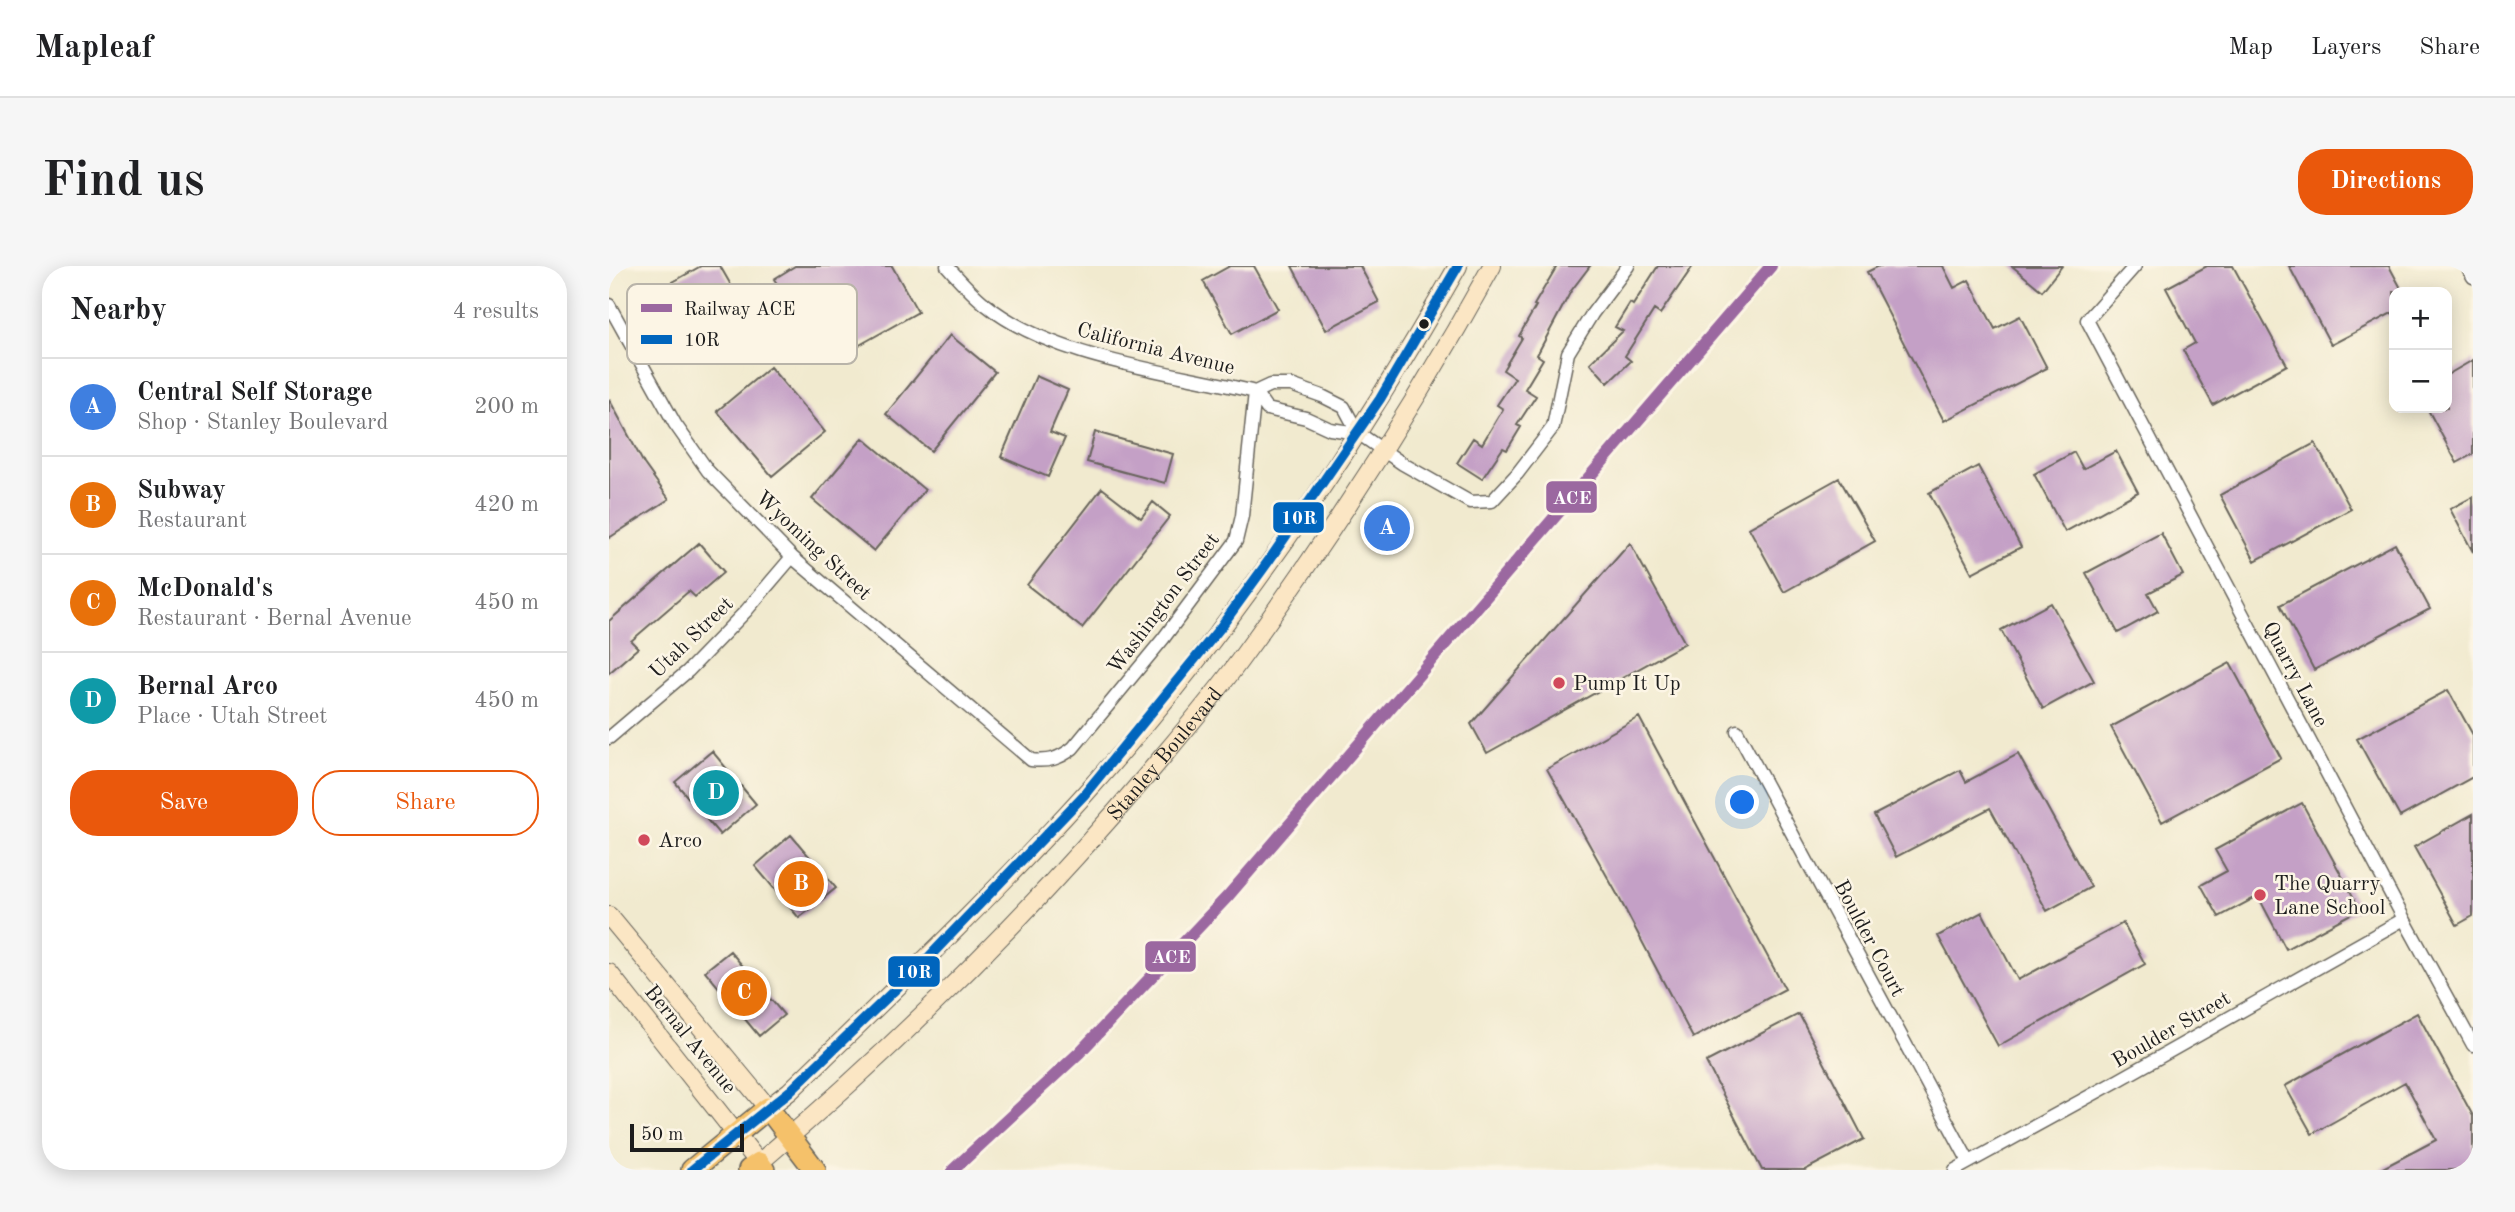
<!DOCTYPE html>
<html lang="en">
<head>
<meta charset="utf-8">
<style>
  :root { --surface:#fff; --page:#f6f6f6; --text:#202124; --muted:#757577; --line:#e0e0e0; --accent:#ea580c }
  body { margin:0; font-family:"Old Standard TT",serif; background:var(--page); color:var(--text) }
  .controls { position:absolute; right:21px; top:21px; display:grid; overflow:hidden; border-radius:14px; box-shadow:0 4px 18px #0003 }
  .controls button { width:63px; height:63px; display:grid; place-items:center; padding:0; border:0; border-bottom:2px solid var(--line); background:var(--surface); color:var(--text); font:35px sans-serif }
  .scale { position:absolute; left:21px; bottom:18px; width:114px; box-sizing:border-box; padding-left:7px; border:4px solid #1c1c1c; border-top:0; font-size:19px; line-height:24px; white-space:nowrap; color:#1c1c1c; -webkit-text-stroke:5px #fcf5e5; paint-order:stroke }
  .you { position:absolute; left:1134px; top:537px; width:24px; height:24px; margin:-18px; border:5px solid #fff; border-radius:50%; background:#1a73e8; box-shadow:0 0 0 10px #1a73e833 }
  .badge { display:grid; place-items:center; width:46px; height:46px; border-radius:50%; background:var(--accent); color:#fff; font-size:23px; font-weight:700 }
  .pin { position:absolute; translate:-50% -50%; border:4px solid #fff; box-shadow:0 2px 7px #0006 }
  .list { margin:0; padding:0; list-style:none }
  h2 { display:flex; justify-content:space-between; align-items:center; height:91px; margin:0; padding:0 28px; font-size:30px }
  h2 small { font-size:23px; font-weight:400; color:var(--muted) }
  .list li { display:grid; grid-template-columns:46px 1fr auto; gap:21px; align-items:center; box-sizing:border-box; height:98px; padding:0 28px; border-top:2px solid var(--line) }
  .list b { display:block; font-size:26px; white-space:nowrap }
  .list p { margin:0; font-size:23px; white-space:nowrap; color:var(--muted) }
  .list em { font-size:23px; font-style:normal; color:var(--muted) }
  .actions { display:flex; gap:14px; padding:21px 28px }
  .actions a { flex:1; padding:16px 0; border:2px solid var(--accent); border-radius:28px; text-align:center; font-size:24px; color:var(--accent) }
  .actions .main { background:var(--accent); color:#fff }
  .map { position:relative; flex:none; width:1864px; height:904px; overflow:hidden; border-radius:28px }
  header { display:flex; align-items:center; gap:42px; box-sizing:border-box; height:98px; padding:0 35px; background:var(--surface); border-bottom:2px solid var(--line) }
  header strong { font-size:33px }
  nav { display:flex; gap:38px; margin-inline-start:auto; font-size:24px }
  .intro { display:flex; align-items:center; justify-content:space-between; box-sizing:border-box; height:168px; padding:0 42px }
  h1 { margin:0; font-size:49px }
  .button { padding:18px 32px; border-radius:28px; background:var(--accent); color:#fff; font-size:24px; font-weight:700 }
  main { display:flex; gap:42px; padding:0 42px }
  aside { flex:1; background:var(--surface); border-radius:28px; box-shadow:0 4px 18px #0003 }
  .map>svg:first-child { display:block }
  .building { fill:#c4a0c6 }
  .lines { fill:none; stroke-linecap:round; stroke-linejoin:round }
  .minor-casing { stroke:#67645b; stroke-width:15 }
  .secondary-casing { stroke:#67645b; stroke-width:20 }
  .primary-casing { stroke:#67645b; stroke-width:24 }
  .minor { stroke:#fff; stroke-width:12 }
  .secondary { stroke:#fbe6c4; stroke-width:18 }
  .primary { stroke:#f5c16b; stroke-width:21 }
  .bus-1-casing { stroke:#fcf5e5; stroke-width:16 }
  .bus-1 { stroke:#0065bd; stroke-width:10 }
  .rail-1-casing { stroke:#fcf5e5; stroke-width:18 }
  .rail-1 { stroke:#9b68a0; stroke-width:12 }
  .bus-dot { fill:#1c1c1c; stroke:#fcf5e5; stroke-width:2.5 }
  .poi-dot { fill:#d1495b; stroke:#fcf5e5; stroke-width:2.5 }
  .labels { text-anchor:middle; stroke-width:5; stroke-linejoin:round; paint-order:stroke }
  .street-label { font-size:21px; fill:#1c1c1c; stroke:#fcf5e5 }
  .poi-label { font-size:21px; fill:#1c1c1c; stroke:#fcf5e5; text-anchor:start }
  .key { fill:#fcf5e5; stroke:#b9b4a9; stroke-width:2 }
  .key-label { font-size:19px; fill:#1c1c1c }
  .line-badge { stroke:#fcf5e5; stroke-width:2.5 }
  .badge-label { font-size:19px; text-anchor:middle; font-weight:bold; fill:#fff }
</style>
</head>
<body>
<header>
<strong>Mapleaf</strong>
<nav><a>Map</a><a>Layers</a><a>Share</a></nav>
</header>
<div class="intro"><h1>Find us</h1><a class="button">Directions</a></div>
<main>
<aside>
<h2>Nearby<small>4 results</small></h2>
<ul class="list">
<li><span class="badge" style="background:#3f7fe0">A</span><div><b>Central Self Storage</b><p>Shop · Stanley Boulevard</p></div><em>200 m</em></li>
<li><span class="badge" style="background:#e8710a">B</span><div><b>Subway</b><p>Restaurant</p></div><em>420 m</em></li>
<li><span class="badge" style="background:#e8710a">C</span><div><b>McDonald's</b><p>Restaurant · Bernal Avenue</p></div><em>450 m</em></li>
<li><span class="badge" style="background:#0f9aa8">D</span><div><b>Bernal Arco</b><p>Place · Utah Street</p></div><em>450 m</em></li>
</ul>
<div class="actions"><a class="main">Save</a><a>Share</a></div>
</aside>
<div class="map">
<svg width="1864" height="904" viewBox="0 0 1864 904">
  <rect width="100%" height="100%" fill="#fcf5e5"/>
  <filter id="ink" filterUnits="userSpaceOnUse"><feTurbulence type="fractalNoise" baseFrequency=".0143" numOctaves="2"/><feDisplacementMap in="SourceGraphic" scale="14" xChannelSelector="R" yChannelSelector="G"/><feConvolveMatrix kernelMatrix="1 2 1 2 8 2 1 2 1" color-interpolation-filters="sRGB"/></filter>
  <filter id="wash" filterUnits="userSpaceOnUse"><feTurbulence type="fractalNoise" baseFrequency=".00686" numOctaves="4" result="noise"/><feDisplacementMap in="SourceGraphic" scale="28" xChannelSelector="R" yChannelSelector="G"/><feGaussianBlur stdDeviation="1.57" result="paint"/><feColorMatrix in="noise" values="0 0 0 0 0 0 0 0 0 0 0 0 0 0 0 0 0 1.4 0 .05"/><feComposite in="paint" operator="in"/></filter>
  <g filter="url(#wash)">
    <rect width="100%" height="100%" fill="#f1eacf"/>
    <g id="blocks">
      <!-- building -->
      <path class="building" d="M92,0H111L134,40L84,68L57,20Z
        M186,0H283L309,46L247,81L225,42L195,60L165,13Z
        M621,0H645L669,43L623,68L594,15Z
        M683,0H751L770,36L717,64Z
        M948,0H981L962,25L928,89L934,93L916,123L927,130L908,159L912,161L898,184L894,182L873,213L848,197L864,172L873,178L894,143L888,139L906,112L894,104L913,72L910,70L927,40L925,39Z
        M1049,0H1084L1051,48L1045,44L1016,90L1022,95L999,117L981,97L1014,65L1006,61L1021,37L1024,39Z
        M1270,0H1334L1345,22L1360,14L1386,63L1411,50L1438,102L1335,155L1258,6Z
        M1403,0H1453L1433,25Z
        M1598,0H1624L1678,99L1604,139L1574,84L1586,77L1557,22Z
        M1680,0H1780L1794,26H1785V46L1722,79Z
        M341,69L386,106L322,185L277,148Z
        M1864,94V188L1848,197L1818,142H1838V109Z
        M161,101L216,166L163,210L108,145Z
        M427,110L459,124L441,166L456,172L439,211L392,191Z
        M0,133L35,198L60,233L0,272Z
        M486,166L564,188L556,217L478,196Z
        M254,172L316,224L265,285L203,233Z
        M1706,177L1742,243L1646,295L1611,229Z
        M1507,185L1529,226L1456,266L1425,208L1465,186L1474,203Z
        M1369,200L1412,281L1363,307L1320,227Z
        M1230,212L1266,275L1175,326L1140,262Z
        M493,222L532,252L544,236L561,250L473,362L418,319Z
        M1864,231V286L1841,243Z
        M1552,267L1574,309L1539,327L1549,345L1509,367L1477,307Z
        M90,277L115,306L86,331L80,325L22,375L29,382L0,407V355Z
        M1021,277L1076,377L878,487L862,458Z
        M1786,278L1821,343L1705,404L1671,339Z
        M1442,337L1485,415L1434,443L1392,364Z
        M1621,397L1672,492L1553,556L1502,461Z
        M1839,424L1864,469V511L1791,551L1748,473Z
        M1030,451L1176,723L1084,772L1008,628L938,503Z
        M103,485L147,538L111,569L66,516Z
        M1409,488L1482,621L1438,645L1381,542L1287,591L1265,549L1351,504L1357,516Z
        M1693,537L1751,643L1677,683L1649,630L1610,651L1592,619L1618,605L1606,584Z
        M1864,548V650L1848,659L1805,581Z
        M182,569L227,622L190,652L146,600Z
        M1373,646L1409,714L1514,657L1536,698L1389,780L1329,670Z
        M121,685L175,749L150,770L96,705Z
        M1808,747L1864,850V904H1770L1827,874L1796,816L1703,868L1676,820Z
        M1190,748L1255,873L1196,904H1153L1097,796Z"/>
    </g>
  </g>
  <g filter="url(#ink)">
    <use href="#blocks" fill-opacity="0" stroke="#67645b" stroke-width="2"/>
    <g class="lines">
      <defs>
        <path id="minor" d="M338,0C350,13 362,27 376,38C445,94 561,105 646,126L658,143L697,152L721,163L749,167
          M1526,0L1478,54L1795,653L1864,779
          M1858,0L1864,11
          M0,39L66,158L99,205L183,291L422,494C439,496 450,493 464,482L554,373L627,275L633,250L646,126
          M646,126L661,119H682L713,130L735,141L749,167L794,198L861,236L883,235L908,208L944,161L959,87L983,48L1019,0
          M1128,465L1360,896
          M0,472L79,405L137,345L183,291
          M1346,904L1510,814L1795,653"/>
        <g id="secondary">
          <path d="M0,650L159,842L181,825C281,728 382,632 475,529C617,371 744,185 849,0"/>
          <path id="s1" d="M0,707L150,897C290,778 420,649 539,508C570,471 602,434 631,394C722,269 808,136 883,0"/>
        </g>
        <path id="primary" d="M83,904L159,842L206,904
          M140,904L150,897L155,904"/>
      </defs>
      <!-- minor casing -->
      <use href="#minor" class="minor-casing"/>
      <!-- secondary casing -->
      <use href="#secondary" class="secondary-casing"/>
      <!-- primary casing -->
      <use href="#primary" class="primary-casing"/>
      <!-- minor -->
      <use href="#minor" class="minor"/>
      <!-- secondary -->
      <use href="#secondary" class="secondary"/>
      <!-- primary -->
      <use href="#primary" class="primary"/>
      <defs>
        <path id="bus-1" d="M83,904L181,825L320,691L475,529L611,362L661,293L771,133L849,0"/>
      </defs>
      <!-- bus-1 casing -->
      <use href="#bus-1" class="bus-1-casing"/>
      <!-- bus-1 -->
      <use href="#bus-1" class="bus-1"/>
      <defs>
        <path id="rail-1" d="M344,904L470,787L619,630L1162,0"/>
      </defs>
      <!-- rail-1 casing -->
      <use href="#rail-1" class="rail-1-casing"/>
      <!-- rail-1 -->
      <use href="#rail-1" class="rail-1"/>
    </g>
  </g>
  <!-- markers -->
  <circle class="bus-dot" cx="815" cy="58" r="6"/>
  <g class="poi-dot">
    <circle cx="950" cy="417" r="7"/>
    <circle cx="35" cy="574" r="7"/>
    <circle cx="1651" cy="629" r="7"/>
  </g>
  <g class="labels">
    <!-- street labels -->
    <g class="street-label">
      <text transform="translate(547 82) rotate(14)" y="7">California Avenue</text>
      <text transform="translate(205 279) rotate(43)" y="7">Wyoming Street</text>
      <text transform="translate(554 337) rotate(-53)" y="7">Washington Street</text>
      <text transform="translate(82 371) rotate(-44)" y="7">Utah Street</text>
      <text transform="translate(1687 408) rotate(62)" y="7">Quarry Lane</text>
      <text dy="7" stroke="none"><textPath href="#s1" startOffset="819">Stanley Boulevard</textPath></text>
      <text transform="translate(1261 672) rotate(62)" y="7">Boulder Court</text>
      <text transform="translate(1562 763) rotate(-30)" y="7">Boulder Street</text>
      <text transform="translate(82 773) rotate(51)" y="7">Bernal Avenue</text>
    </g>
    <!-- poi labels -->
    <g class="poi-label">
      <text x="964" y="424">Pump It Up</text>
      <text x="49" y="581">Arco</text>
      <text x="1665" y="624">The Quarry<tspan x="1665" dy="24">Lane School</tspan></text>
    </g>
  </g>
  <!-- legend -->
  <rect x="18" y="18" width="230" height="80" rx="10" class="key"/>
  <rect x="32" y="38" width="31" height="8" fill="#9b68a0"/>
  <rect x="32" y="69" width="31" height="9" fill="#0065bd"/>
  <g class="key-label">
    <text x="75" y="49">Railway ACE</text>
    <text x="75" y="80">10R</text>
  </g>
  <g class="line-badge">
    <rect x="936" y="214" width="53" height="34" rx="7" fill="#9b68a0"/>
    <rect x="663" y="235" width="53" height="33" rx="7" fill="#0065bd"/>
    <rect x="535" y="674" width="53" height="33" rx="7" fill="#9b68a0"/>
    <rect x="278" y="689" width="54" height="33" rx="7" fill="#0065bd"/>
  </g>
  <g class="badge-label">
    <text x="963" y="238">ACE</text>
    <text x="690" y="258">10R</text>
    <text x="562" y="697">ACE</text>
    <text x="305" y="712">10R</text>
  </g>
</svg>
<div class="controls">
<button>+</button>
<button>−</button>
</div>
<div class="scale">50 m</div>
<div class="you"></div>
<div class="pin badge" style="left:778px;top:262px;background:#3f7fe0">A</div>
<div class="pin badge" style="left:192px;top:618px;background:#e8710a">B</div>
<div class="pin badge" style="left:135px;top:727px;background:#e8710a">C</div>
<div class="pin badge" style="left:107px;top:527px;background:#0f9aa8">D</div>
</div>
</main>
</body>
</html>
